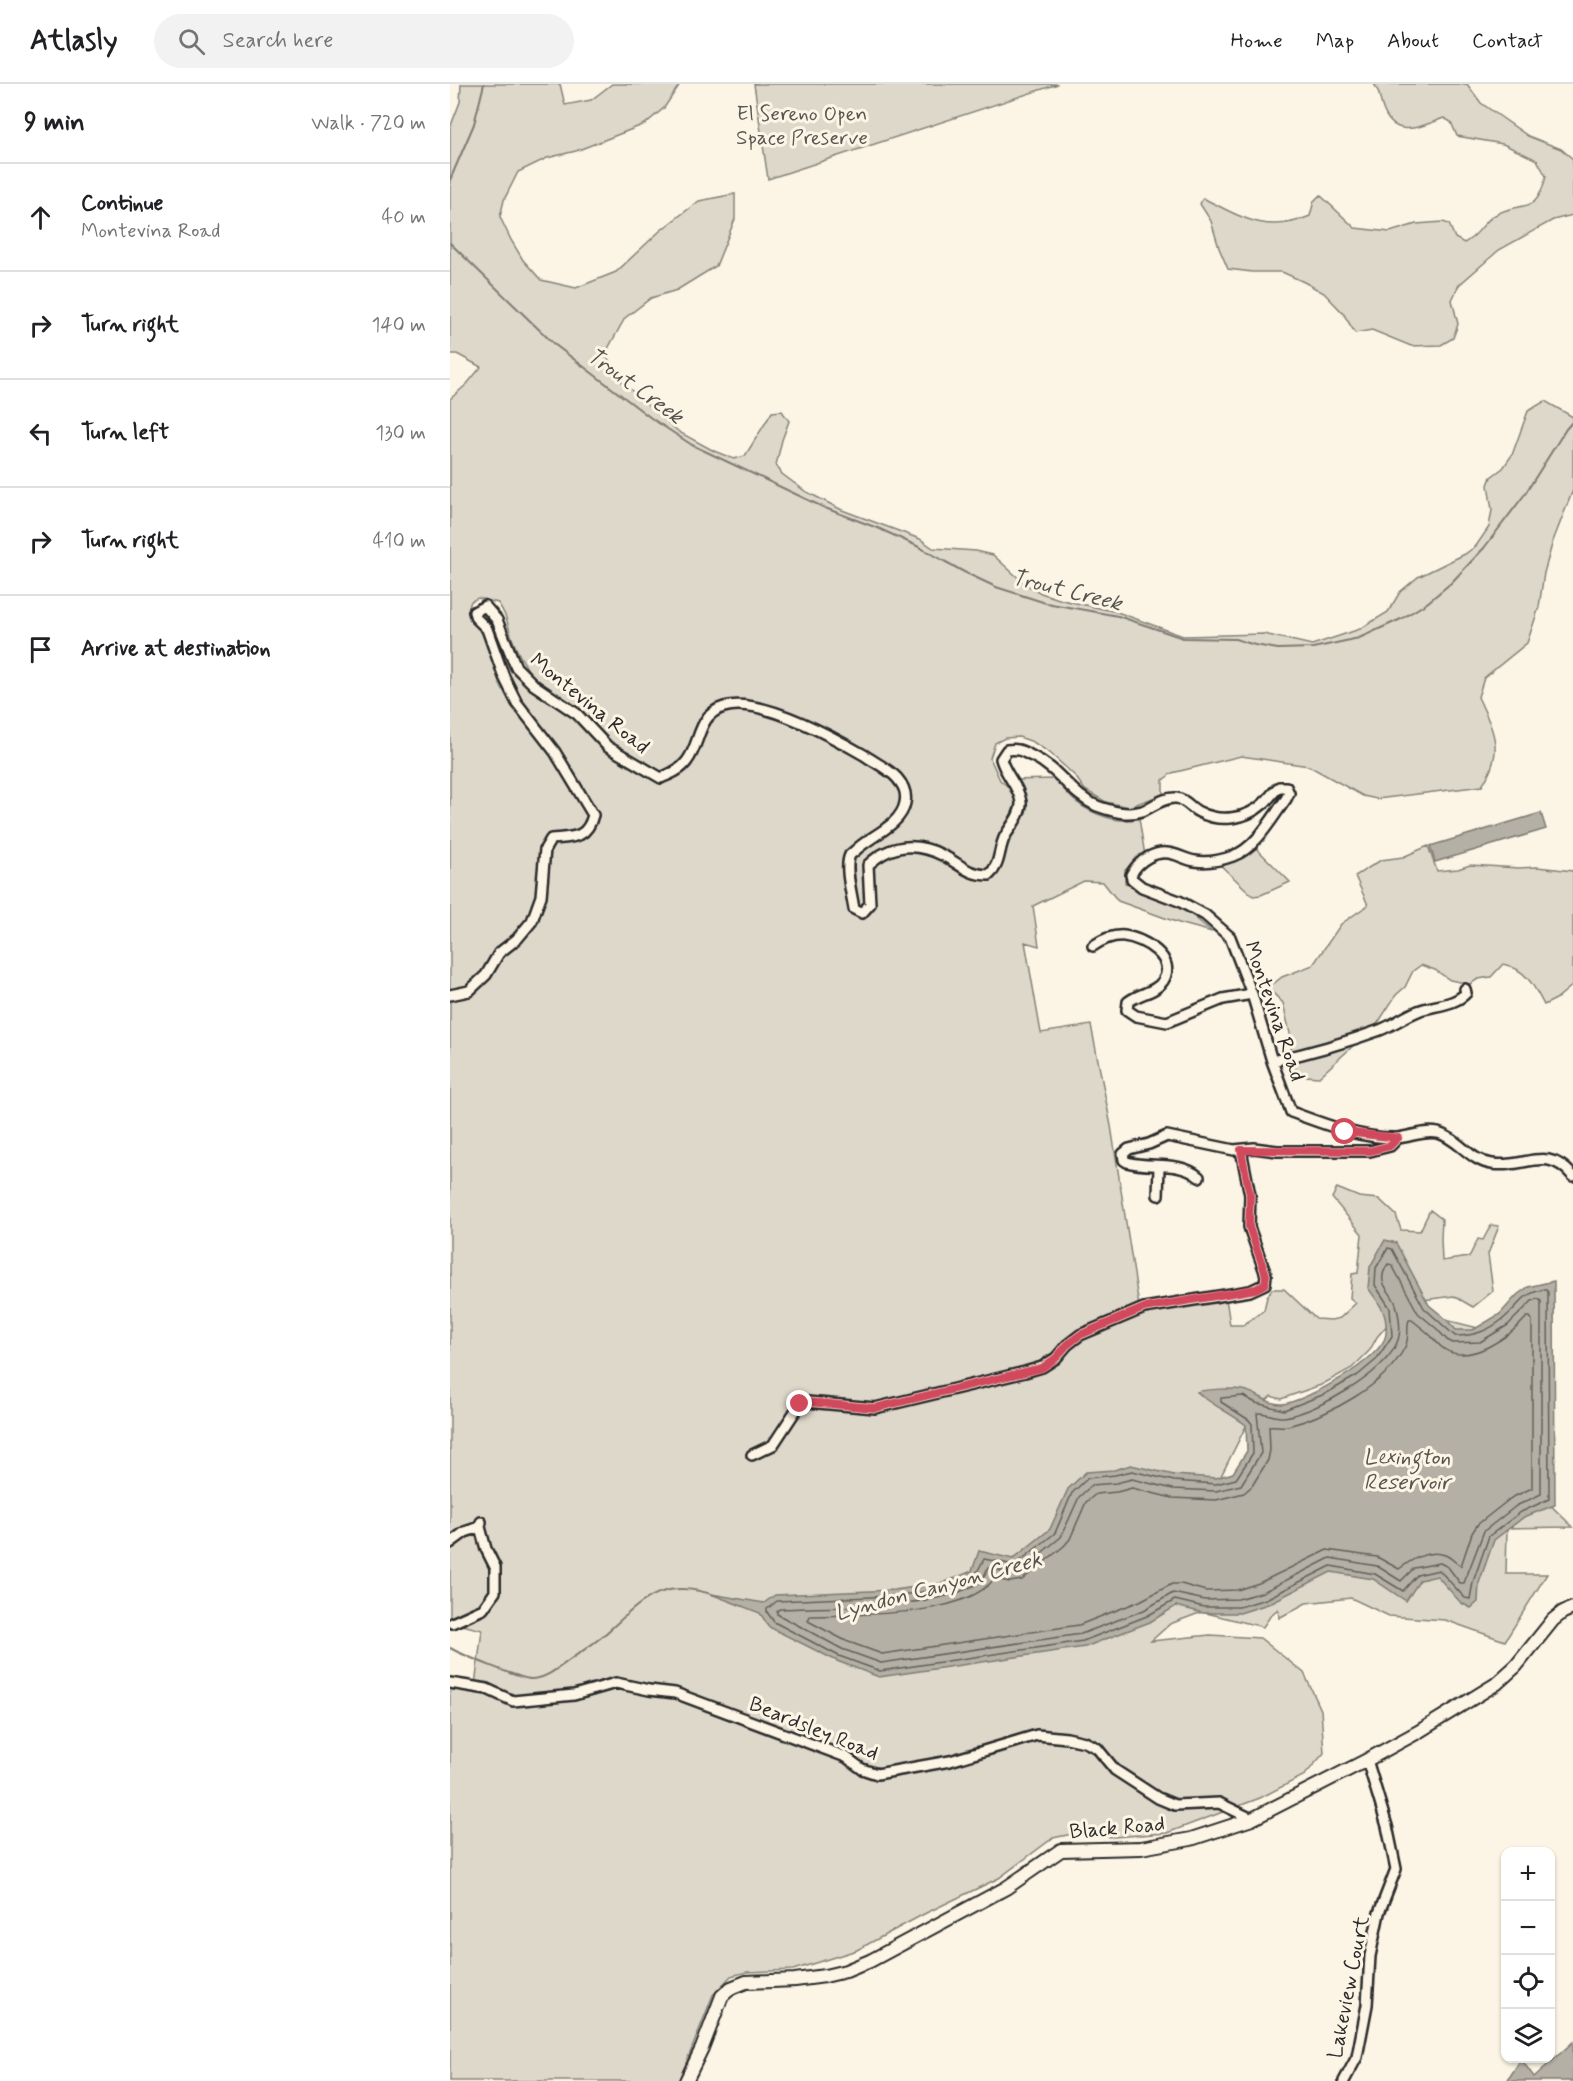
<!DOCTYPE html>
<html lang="en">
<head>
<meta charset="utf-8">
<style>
  :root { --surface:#fff; --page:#f2f2f2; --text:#202124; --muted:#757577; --line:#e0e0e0 }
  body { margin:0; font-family:Mynerve,sans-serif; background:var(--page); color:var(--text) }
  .controls { position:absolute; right:18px; bottom:18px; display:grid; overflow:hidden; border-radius:12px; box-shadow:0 2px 4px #0004 }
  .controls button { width:54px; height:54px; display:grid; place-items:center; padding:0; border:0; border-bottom:2px solid var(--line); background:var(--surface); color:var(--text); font:30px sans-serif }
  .stop { position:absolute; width:18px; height:18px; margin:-14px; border:4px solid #d1495b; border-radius:50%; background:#fff }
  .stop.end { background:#d1495b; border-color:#fff; box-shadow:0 2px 6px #0008 }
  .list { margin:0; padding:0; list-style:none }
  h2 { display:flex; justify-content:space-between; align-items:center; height:78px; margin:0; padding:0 24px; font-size:26px }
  h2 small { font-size:20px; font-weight:400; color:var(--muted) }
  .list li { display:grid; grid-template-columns:39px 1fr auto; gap:18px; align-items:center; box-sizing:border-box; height:108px; padding:0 24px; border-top:2px solid var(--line) }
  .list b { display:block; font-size:22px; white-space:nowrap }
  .list p { margin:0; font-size:20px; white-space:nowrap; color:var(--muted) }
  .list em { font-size:20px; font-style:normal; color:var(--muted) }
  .icon { flex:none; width:33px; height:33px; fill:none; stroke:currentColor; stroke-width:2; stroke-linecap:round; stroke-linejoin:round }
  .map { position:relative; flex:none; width:1123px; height:1997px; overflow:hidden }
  header { display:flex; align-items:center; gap:36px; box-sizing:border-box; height:84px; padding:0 30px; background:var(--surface); border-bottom:2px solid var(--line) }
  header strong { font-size:28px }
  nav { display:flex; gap:33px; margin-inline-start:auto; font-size:21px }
  .search { width:420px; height:54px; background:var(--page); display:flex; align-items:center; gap:15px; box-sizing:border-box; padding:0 21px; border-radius:33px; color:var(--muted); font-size:22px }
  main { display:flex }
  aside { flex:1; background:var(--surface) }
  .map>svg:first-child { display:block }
  .green { fill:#ded8ca; stroke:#84827a; stroke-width:1.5; fill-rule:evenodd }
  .water { fill:#b4b0a5; stroke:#7d7b74; stroke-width:1.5 }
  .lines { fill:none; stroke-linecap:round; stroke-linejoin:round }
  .shore { stroke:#62605c; stroke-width:1.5 }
  .stream { stroke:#7d7b74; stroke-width:2 }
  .street-casing { stroke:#2b2b2b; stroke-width:14 }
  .secondary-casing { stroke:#2b2b2b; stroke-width:16 }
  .street { stroke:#fcf5e5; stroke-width:9 }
  .secondary { stroke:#fcf5e5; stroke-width:12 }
  .route { stroke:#d1495b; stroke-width:8 }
  .labels { text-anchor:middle; stroke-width:6; stroke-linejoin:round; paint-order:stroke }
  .park-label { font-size:21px; fill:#585653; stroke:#fcf5e5 }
  .street-label { font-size:21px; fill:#2b2b2b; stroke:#fcf5e5 }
  .water-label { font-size:22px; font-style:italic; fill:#545350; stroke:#fcf5e5 }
</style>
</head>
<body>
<header>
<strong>Atlasly</strong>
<div class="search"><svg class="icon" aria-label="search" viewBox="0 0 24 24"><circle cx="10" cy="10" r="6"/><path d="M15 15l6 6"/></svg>Search here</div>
<nav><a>Home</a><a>Map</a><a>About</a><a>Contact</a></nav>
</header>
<main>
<aside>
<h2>9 min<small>Walk · 720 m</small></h2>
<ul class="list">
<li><svg class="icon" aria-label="ahead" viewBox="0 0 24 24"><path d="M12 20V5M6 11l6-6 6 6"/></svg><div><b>Continue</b><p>Montevina Road</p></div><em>40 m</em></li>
<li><svg class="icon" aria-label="right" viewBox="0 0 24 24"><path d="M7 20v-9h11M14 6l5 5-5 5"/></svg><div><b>Turn right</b></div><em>140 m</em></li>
<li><svg class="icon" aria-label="left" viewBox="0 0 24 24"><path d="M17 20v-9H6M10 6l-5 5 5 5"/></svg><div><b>Turn left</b></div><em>130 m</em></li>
<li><svg class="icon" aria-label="right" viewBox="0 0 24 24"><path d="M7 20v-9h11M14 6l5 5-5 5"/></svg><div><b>Turn right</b></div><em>410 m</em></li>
<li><svg class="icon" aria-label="arrive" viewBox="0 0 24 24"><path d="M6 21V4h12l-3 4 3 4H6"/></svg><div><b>Arrive at destination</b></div></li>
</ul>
</aside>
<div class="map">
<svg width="1123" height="1997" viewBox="0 0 1123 1997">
  <rect width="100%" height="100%" fill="#fcf5e5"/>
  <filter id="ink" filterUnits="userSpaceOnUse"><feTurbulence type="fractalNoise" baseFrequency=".0167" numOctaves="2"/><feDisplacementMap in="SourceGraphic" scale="12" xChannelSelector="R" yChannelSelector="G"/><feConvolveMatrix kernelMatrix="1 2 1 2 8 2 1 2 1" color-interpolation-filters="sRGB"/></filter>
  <g filter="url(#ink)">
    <!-- green -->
    <path class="green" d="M11,0H110L115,21L141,16L162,0H230L214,24L195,40L126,67L97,74L68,88L54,116L50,133L61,156L73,176L91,196L126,204L166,188L211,146L249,117L285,110V135L266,182L227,206L201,214L175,234L155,270L173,299L229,348L264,367L284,375L295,372L322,328L332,327L339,337L332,356L326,381L332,390L355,407L392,426L470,455L483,464L526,467L543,471L575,500L591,509L612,516L667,528L733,552L814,550L862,561L910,545L938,528L950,508L968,493L1015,470L1026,462L1039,443L1042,426L1038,401L1041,393L1053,384L1062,371L1078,327L1095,317L1123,333V406L1103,457L1094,489L1089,523L1077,559L1034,594L1028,613C1044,648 1055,667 1032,702L927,715L913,712L859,682L791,672L722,689L713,696V710L679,723L656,718L635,706L625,692L600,669L583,658L569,653L555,654L545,659L540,674L550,696L561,705L560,696L606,695C612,702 618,712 625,717C641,730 670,741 689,734L695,772L675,786V799L728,819L762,848L729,839L668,817L653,798L634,797L583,822L589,862L575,858L591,949L641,941L661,1042L689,1222L776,1214L780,1241H793L814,1226L817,1213L822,1205H834L866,1235L881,1236L890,1234L906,1219L900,1214L902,1190L908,1189L912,1150L882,1114L887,1104L909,1113L929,1115L946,1131L951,1146L970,1147L980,1126L992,1135L991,1155L992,1177L1019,1173L1028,1155L1033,1156L1041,1141L1049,1142L1038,1170L1043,1207L1023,1223L1004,1212L957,1218L927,1253L920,1266L902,1284L871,1301L848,1309L831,1315L821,1312L802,1330L764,1406L727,1439L941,1268L964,1228L1028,1244L984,1308L1123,1443L1057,1444L1056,1490H1097L1055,1557L995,1536L939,1532L901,1514L856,1519L829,1534L828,1525L821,1531L813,1543L752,1528L720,1540L701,1557L760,1551L810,1554L854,1589L871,1626L874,1669L855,1691L810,1714L717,1749L664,1753L622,1750L603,1754L549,1794L474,1830L407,1866L343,1886L297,1888L281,1892L263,1911L229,1997H0V1605L21,1607L25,1601L32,1546L0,1538V315L17,300L31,283L7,270H0V44L10,18ZM28,514L48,519C58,534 57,539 62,554C67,568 74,580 82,592L71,583L56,546L43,524L19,523L21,517Z
      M304,0H608L318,95Z
      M924,0H1017L1031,19L1048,31L1078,52L1111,65L1123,75V131L1103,136L1049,166L1009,201L1002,216L1008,240L1003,254L991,261L961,262L922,246L905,249L893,229L874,209L854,198L832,188H802L778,185L769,164L761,137L750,120L753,114C791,133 817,151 860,132L864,117L870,111L905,144L940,148L966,140L993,138L999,140L1005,154L1014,159C1030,151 1033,137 1045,131C1073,115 1086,134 1096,92L1087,76L1053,60L1007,52L1001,38L994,34C969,43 943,57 932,22C929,13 930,8 924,0Z
      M802,760L840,798L811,811L803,812L764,775Z
      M978,762L987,787L1008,785L1020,781L1069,784L1087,783L1123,787V901L1106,915L1094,921C1084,902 1076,885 1053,880L1041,893L1028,895L1020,900L1000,896L985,886L971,881L963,887L955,903L946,911L928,939L869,993L854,992L839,978L842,958L833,919L818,904L832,893L863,881L891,840L918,821L905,792L931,776L953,773Z"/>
    <!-- water -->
    <path class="water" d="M1091,729L1096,745L985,778L980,762Z
      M935,1156L946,1159L979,1221L996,1235L1006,1246H1023L1050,1230L1067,1211L1078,1203L1104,1197L1105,1421L1074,1433L1044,1456L1029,1499L1028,1518L1021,1524L1011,1519L987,1492L970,1496L956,1517L923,1495L881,1488L818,1520L790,1529H753L726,1522L700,1538L635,1563L429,1593L387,1577L319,1543L310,1529L261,1510L314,1519L325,1511L444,1506L493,1499L522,1487L529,1467L563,1475L600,1445L618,1405L636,1388L664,1386L681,1381L724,1391L766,1394L783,1389L797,1367L796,1341C780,1329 762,1321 747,1308C758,1305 782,1304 793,1306C806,1308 818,1321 832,1320C855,1318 933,1275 936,1250C938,1229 929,1219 918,1204L920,1183Z
      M1123,1958V1997H1057L1071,1975L1084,1993Z"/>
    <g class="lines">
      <!-- shore -->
      <path class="shore" d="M938,1164L942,1165L974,1224L1005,1252C1024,1252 1038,1247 1053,1235C1072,1220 1069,1211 1095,1205L1098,1208L1099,1415L1071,1428L1039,1452L1023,1498L1020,1515L1015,1514L989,1486L967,1491L953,1507L925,1490L881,1482L816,1515L789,1523H754L725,1516L697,1532L633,1557L430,1587L389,1572L324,1538L317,1528V1525L327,1517L444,1512L494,1505L525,1492L534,1475L565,1481L605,1449L622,1409L638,1394L665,1391L682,1387L724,1397L766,1400L786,1395L803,1369L802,1340L799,1336L771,1318V1314L793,1312L806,1319L834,1326L875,1310L908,1291L926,1276L942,1252L940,1224L925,1201L926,1184Z
        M938,1180L942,1181L968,1229L987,1245L997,1256L1003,1259L1030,1258L1058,1241L1083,1216L1088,1215L1091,1217V1410L1066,1422L1034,1447L1014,1499H1010L998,1483L990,1479L964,1484L951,1497L927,1482L880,1474L813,1508L788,1515L755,1516L723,1509L694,1526L631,1550L431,1579L392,1565L327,1530V1527L330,1525C381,1522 487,1526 528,1499C534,1496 535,1489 538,1484L561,1489L568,1488L611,1453L629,1413L642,1401L666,1399L682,1395L723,1405L766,1407L791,1401L811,1369L807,1329C816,1328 825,1334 834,1333C866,1329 938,1288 948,1256C951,1248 949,1233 947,1224C944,1206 923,1202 938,1180Z
        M1077,1233H1080L1082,1236V1404L1061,1414L1028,1440L1022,1449L1011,1482C1005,1479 1001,1473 995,1471C978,1465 961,1476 949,1485L927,1473L877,1466L809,1499L787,1506L756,1507L731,1500H722L690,1517L629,1541L432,1570L396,1557L358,1537L360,1532C408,1530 514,1534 544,1495L560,1498L572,1496L614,1462L620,1455L636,1418L646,1410L667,1408L682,1404L722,1414L766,1416L794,1409L802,1402L818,1376L820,1366L819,1342C825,1341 831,1343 838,1342C880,1331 935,1302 955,1263C960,1254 956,1244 959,1236H962C968,1241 975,1246 980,1251C985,1256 988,1261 994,1265C1020,1282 1060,1252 1077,1233Z"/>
      <!-- stream -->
      <path class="stream" d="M0,96L24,40L34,0
        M0,159L104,260L201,334L242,361L375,424L430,445L467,462L514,488L546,503L596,519L668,532L733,554L785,555L805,561L828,565L863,564L909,554L951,535L977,519L1001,499L1034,464L1075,410L1116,345L1123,337
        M0,1564C11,1570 72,1596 82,1595C96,1594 107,1585 118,1577C130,1568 144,1560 155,1550C192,1517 211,1493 264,1511"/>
      <defs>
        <path id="street" d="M643,862C652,856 663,851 674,852C693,854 728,874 713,897C705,909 689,909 678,918L677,926L686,932L717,938L773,915L802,910
          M0,911L19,907L36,891L49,869L67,855L82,837L91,812L95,765L101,755C123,753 137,755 143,731L105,668L67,619L54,593L37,545L26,534L24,528L35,522L47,536L66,583L84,601L127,630L158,663L211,694C220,690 231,686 237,677C251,659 247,631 274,623C310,612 383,653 414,671C424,678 439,685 447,694C454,702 457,709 455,719C451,741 422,751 407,765C405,767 402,769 400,771C394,783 402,811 404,825L412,829L420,820L418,781C440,760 466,758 492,771C511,780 517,791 539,791C551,780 548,766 555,752C561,742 572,730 571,718C569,702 555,691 551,675L557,666C568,664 572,667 582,672C610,685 621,711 647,722C661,727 677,732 692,727C703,723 713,713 726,714C736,715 741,725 749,728C770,739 796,735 813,720C819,715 823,708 829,703H836L839,709L836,715C822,734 806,764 783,772C772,776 757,779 745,777C737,776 731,772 723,770C707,765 688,776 681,791L682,795L692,803L729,817L755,831L780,853L802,910L822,977L841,1028C874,1040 911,1055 947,1054C961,1053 973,1046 988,1049C1009,1055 1020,1077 1042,1080C1075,1085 1096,1060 1123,1092
          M822,977C859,969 895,959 930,946C943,941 955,932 968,927C983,921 1004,922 1016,909L1015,905
          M749,1093C729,1076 700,1085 677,1078L674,1076L673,1070L679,1065L699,1060L717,1052L784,1066L804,1064L827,1067H920L940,1062L948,1054
          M708,1111L709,1083
          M302,1371L323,1361L350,1320L357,1318L425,1324L575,1288L592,1283L606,1274L617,1261L630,1251L694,1224L800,1207L815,1200L816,1191L799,1143L800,1111L791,1066
          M0,1459L15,1448L30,1443L31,1438
          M2,1539L33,1525L45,1508V1483L36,1465L30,1443
          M0,1599L37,1605L63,1617L124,1611L166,1599L199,1606L225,1609L396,1673L412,1685L427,1690L500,1677L587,1651L617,1654L635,1658L647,1664L665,1686L708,1714L725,1721L769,1719L802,1735
          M894,1997L907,1973L917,1921L920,1872L929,1829L946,1785L937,1742L917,1676"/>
        <path id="secondary" d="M236,1997L252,1964L272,1912L281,1904L296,1898L345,1896L375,1892L396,1887L420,1877L556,1804L611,1766L691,1764L741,1755L802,1735L917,1676L968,1648L1046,1600L1066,1582L1103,1536L1113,1528L1123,1524"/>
      </defs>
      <!-- street casing -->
      <use href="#street" class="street-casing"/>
      <!-- secondary casing -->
      <use href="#secondary" class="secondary-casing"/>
      <!-- street -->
      <use href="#street" class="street"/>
      <!-- secondary -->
      <use href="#secondary" class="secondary"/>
    </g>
  </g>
  <g class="lines" filter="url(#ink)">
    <!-- route -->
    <path class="route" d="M350,1320L357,1318L425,1324L575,1288L592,1284L606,1274L617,1261L630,1251L694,1224L806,1205L815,1200L816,1191L799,1143L800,1111L791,1066L920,1067L940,1062L948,1054L895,1048"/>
  </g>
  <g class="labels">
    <!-- park labels -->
    <g class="park-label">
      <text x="352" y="36">El Sereno Open<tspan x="352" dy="24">Space Preserve</tspan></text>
    </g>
    <!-- street labels -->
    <g class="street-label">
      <text transform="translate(140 619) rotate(39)" y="7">Montevina Road</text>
      <text transform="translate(825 927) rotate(71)" y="7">Montevina Road</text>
      <text transform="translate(364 1644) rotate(22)" y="7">Beardsley Road</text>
      <text transform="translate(667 1743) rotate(-5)" y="7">Black Road</text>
      <text transform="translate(898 1903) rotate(-79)" y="7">Lakeview Court</text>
    </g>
    <!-- water labels -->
    <g class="water-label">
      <text transform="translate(186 301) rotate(36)" y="8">Trout Creek</text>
      <text transform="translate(617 505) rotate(14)" y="8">Trout Creek</text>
      <text x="957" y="1380">Lexington<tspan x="957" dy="25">Reservoir</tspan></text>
      <text transform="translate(488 1501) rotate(-15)" y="8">Lyndon Canyon Creek</text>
    </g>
  </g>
</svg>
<div class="controls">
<button>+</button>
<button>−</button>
<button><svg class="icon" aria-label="locate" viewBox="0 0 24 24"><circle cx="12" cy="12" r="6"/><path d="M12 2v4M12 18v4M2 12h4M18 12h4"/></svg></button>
<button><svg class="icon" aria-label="layers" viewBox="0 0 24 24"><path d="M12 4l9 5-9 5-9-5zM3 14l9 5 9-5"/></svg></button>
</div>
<div class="stop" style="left:895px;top:1048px"></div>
<div class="stop end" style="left:350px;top:1320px"></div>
</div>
</main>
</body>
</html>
